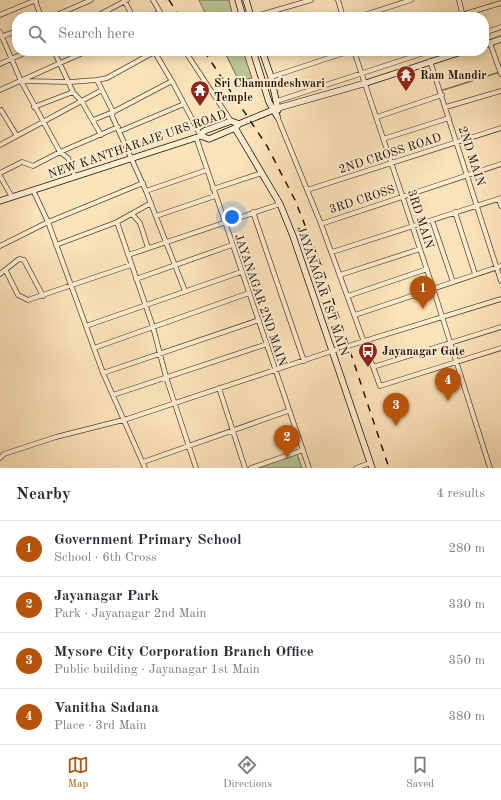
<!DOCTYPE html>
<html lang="en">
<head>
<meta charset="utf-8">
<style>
  :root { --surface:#fff; --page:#f7f7f7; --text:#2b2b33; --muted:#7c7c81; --line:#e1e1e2; --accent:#b45309 }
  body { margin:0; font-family:"Old Standard TT",serif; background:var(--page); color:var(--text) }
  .you { position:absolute; left:232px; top:217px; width:14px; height:14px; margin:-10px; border:3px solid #fff; border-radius:50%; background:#1a73e8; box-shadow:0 0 0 6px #1a73e833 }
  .badge { display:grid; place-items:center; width:26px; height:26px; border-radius:50%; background:var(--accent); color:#fff; font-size:13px; font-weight:700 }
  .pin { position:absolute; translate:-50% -33px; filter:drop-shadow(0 1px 2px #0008) }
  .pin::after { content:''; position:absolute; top:21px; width:14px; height:12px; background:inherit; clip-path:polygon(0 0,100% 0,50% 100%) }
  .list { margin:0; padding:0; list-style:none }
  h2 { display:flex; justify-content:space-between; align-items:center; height:52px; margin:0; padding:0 16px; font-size:17px }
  h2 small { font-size:13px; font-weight:400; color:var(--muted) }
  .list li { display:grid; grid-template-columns:26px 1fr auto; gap:12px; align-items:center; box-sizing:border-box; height:56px; padding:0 16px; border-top:1px solid var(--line) }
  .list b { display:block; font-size:15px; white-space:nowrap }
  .list p { margin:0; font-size:13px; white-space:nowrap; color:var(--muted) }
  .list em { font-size:13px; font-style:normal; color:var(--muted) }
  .icon { flex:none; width:22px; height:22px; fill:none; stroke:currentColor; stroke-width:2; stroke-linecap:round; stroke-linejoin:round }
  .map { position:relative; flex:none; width:501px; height:468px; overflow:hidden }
  .search { position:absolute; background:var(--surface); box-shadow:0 2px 10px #0003; left:12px; right:12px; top:12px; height:44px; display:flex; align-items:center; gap:10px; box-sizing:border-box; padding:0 14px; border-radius:16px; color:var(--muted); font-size:15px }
  .sheet { height:276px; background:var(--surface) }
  nav { display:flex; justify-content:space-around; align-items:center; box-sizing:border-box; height:56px; border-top:1px solid var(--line); background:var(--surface); font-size:11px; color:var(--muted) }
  nav a { display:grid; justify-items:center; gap:2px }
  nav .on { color:var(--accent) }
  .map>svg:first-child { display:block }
  .green { fill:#b9c594; stroke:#706a4c }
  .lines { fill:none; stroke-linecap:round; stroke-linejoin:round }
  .stream { stroke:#6f7868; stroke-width:1.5 }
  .street-casing { stroke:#5c4531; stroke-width:5.5 }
  .secondary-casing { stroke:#261003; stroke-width:7 }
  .street { stroke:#fdedd2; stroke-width:4 }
  .secondary { stroke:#fdedd2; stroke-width:5.5 }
  .rail { stroke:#261003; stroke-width:1.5; stroke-dasharray:7 7; stroke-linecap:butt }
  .labels { text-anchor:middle; stroke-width:4; stroke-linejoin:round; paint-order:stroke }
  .poi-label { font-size:12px; font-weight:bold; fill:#261003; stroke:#fdedd2; text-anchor:start }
  .street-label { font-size:12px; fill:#261003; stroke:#fdedd2 }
</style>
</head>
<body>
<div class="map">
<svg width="501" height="468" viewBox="0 0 501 468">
  <rect width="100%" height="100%" fill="#fce3ba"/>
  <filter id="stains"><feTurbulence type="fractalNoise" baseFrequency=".005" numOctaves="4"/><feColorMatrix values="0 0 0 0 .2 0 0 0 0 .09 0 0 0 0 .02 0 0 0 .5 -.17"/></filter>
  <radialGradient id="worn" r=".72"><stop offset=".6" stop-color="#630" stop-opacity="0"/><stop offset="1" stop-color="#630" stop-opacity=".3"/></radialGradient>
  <!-- green -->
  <path class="green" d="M199,0H229L233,17H207Z
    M224,51H243L252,78L239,81Z
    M296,451L302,468H255Z"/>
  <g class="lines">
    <!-- stream -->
    <path class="stream" d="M443,90L500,72"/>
    <defs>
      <path id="street" d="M35,0L41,17
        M124,0L133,17
        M153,0L163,17
        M338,0L343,17
        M459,0L463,17
        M0,15L36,0
        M52,17L91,0
        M95,17L127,0
        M151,17L160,12
        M253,17L311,0
        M358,17L411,0
        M455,17L501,3
        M0,32L21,81L60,152L68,158L75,177
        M484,33L501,27
        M0,37L17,31
        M490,43L501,74
        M54,51L73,92L82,102L101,135
        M154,51L173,83L201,136
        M185,51L231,121
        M354,51L433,288L490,468
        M430,61L501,281
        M0,64L29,51
        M271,77L350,51
        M97,80L107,78L156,51
        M21,81L70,82L97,80L113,112L112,116L146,191L185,291
        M0,90L87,51
        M277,101L430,51
        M34,107L73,92
        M446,107L501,91
        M1,110L17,136
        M277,116L321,224L380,386L501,348
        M377,117L442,95
        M93,120L113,112L172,81
        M120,131L184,104
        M196,137L309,468
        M383,139L449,118
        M0,145L102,90
        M0,173L22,162L33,166L60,152L118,127
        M0,176L12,197
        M213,189L262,173
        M33,190L48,222L103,373L145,468
        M307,190L501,128
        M146,191L207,170
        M499,199L501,206
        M253,212L304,361
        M455,212L475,274
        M132,214L140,223L148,248
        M156,216L215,196
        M432,220L453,282
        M117,222L153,327L166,377L196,468
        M321,224L501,164
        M56,245L117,222L151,203
        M0,246L48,222L143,183
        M332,252L501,198
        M128,255L280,204
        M6,271L18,295L28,300L131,265
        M0,274L19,259L24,260L43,296
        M340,275L420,249
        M136,279L232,245
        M348,296L427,269
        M355,315L501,266
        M86,326L241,272
        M94,348L249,293
        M373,367L501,327
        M103,373L259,320
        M219,388L245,468
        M113,395L267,344
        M0,458L4,454L56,437L127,419L332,351L501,299
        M143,462L288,411
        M251,468L303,450
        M356,468L370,463"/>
      <path id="secondary" d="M238,0L243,17
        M246,0L251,17
        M484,45L501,39
        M253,51L269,102L277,116
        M262,51L271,77L278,110
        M235,128L280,204L293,236L372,468
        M201,136L209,139L235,128L238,125
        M0,201L201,136L204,131L231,121L239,124L278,108L366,83L464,51"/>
    </defs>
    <!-- street casing -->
    <use href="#street" class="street-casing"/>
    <!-- secondary casing -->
    <use href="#secondary" class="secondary-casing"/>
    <!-- street -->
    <use href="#street" class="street"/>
    <!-- secondary -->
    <use href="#secondary" class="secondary"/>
    <!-- rail -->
    <path class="rail" d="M169,0L180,17
      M204,51L267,146L295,200L324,273L389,468"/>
  </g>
  <!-- icons -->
  <defs>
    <symbol id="temple-pin" viewBox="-11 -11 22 30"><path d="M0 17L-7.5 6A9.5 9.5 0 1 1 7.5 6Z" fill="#8f2418" stroke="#fdedd2"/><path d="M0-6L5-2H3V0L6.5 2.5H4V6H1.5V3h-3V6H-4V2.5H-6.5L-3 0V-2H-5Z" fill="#fff"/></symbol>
    <symbol id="bus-pin" viewBox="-11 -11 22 30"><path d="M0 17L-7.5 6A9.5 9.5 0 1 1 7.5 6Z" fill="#8f2418" stroke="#fdedd2"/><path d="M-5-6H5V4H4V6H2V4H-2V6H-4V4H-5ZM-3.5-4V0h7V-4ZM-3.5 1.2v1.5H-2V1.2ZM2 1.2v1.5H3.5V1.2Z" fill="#fff"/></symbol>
  </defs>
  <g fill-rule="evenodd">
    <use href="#temple-pin" x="395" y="64" width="22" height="30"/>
    <use href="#temple-pin" x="189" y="79" width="22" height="30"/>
    <use href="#bus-pin" x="357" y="340" width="22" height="30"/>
  </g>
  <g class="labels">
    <!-- poi labels -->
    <g class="poi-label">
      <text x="420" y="79">Ram Mandir</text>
      <text x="214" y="87">Sri Chamundeshwari<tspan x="214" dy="14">Temple</tspan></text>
      <text x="382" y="355">Jayanagar Gate</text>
    </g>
    <!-- street labels -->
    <g class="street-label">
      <text transform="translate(137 144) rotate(-19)" y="4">NEW KANTHARAJE URS ROAD</text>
      <text transform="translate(390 153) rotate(-18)" y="4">2ND CROSS ROAD</text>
      <text transform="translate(472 156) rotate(72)" y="4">2ND MAIN</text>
      <text transform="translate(362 199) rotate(-18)" y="4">3RD CROSS</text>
      <text transform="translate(421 219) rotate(72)" y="4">3RD MAIN</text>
      <text transform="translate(323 291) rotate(71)" y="4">JAYANAGAR 1ST MAIN</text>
      <text transform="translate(261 300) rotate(71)" y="4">JAYANAGAR 2ND MAIN</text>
    </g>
  </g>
  <rect width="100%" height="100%" filter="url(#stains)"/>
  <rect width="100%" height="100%" fill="url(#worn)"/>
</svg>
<div class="you"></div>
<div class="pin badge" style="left:423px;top:309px">1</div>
<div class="pin badge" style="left:287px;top:458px">2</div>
<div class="pin badge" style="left:396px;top:426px">3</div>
<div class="pin badge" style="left:448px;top:401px">4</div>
<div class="search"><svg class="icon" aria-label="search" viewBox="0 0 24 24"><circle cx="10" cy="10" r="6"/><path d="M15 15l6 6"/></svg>Search here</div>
</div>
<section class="sheet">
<h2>Nearby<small>4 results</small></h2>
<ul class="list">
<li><span class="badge">1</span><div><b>Government Primary School</b><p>School · 6th Cross</p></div><em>280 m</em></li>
<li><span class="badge">2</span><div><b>Jayanagar Park</b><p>Park · Jayanagar 2nd Main</p></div><em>330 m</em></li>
<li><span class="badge">3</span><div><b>Mysore City Corporation Branch Office</b><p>Public building · Jayanagar 1st Main</p></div><em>350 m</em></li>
<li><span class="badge">4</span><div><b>Vanitha Sadana</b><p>Place · 3rd Main</p></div><em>380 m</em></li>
</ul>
</section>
<nav>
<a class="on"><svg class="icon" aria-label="map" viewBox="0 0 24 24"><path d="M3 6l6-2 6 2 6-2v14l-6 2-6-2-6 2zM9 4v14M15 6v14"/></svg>Map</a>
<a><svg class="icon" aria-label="directions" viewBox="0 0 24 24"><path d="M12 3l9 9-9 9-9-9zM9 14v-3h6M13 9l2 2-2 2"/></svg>Directions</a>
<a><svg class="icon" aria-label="saved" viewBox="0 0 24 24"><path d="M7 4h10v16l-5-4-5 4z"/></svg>Saved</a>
</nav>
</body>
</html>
